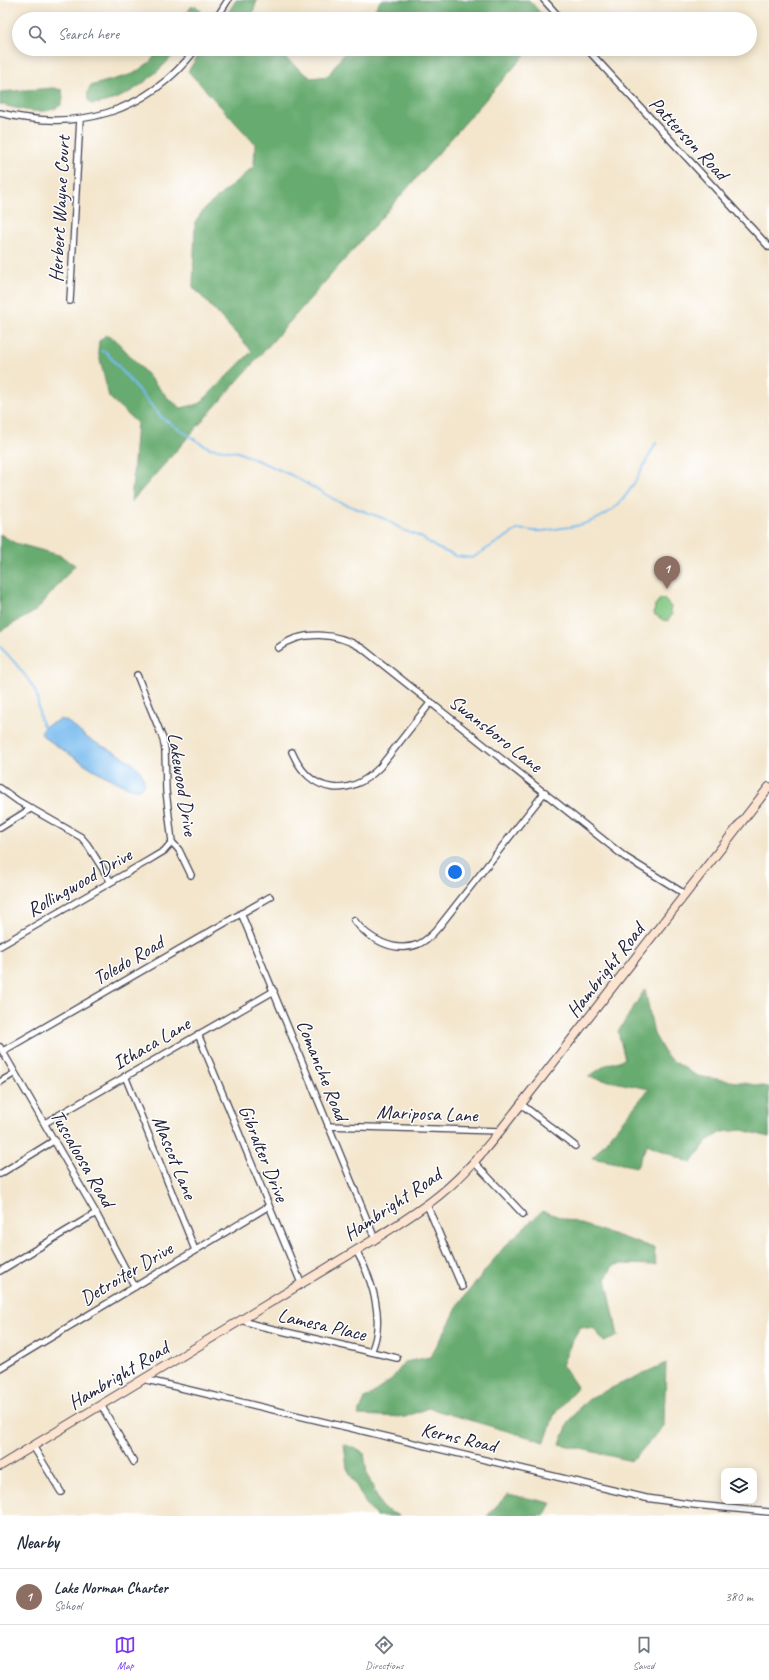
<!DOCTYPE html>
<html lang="en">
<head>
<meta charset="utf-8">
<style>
  :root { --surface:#fff; --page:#f6f6f7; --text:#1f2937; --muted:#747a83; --line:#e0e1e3; --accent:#7c3aed }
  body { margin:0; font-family:Caveat,sans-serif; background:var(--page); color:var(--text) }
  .controls { position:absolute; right:12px; bottom:12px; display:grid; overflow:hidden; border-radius:8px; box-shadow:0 2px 10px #0003 }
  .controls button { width:36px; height:36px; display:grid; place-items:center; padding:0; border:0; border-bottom:1px solid var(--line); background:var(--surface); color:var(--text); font:20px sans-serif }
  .you { position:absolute; left:455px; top:872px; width:14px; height:14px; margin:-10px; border:3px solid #fff; border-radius:50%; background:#1a73e8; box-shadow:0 0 0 6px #1a73e833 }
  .badge { display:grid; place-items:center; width:26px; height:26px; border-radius:50%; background:var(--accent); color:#fff; font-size:13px; font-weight:700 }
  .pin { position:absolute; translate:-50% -33px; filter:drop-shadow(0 1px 2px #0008) }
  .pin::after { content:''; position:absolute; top:21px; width:14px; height:12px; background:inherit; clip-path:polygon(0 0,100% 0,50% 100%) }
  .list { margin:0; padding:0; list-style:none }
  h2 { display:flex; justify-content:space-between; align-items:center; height:52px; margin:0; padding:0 16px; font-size:17px }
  h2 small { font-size:13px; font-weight:400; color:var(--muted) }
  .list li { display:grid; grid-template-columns:26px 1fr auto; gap:12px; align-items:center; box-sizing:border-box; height:56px; padding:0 16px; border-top:1px solid var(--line) }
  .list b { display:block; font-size:15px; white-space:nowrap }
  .list p { margin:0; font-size:13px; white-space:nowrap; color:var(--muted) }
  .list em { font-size:13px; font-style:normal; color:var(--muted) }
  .icon { flex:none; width:22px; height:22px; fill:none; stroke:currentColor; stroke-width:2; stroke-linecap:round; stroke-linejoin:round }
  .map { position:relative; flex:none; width:769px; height:1516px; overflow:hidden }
  .search { position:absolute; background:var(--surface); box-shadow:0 2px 10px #0003; left:12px; right:12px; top:12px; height:44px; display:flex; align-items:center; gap:10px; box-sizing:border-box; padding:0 14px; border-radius:22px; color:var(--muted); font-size:15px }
  .sheet { height:108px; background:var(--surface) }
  nav { display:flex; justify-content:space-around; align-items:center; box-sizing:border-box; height:56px; border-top:1px solid var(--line); background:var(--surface); font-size:11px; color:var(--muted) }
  nav a { display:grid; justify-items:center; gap:2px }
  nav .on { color:var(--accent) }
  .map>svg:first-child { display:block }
  .green { fill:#81c681; stroke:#52745e }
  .forest { fill:#68ab6f; stroke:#456655 }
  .water { fill:#79bcef; stroke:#4e6f95 }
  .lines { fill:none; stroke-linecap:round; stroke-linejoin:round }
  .stream { stroke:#79bcef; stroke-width:2 }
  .street-casing { stroke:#413f51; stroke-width:8 }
  .secondary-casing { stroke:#413f51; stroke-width:10 }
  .street { stroke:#fff; stroke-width:5.5 }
  .secondary { stroke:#fde4d0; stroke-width:8 }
  .labels { text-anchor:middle; stroke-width:3; stroke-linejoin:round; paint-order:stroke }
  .street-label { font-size:20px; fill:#22223b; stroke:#fff }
</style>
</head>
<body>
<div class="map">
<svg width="769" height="1516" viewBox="0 0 769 1516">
  <rect width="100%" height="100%" fill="#fff"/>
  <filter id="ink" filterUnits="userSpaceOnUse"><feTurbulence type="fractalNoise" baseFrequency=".025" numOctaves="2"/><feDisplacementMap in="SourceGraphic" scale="8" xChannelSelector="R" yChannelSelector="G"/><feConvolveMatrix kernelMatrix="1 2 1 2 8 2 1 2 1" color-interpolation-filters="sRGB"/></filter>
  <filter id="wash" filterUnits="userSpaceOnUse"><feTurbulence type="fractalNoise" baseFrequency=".012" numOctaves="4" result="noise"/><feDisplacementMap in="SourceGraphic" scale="16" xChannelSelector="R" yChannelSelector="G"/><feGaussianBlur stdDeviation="0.9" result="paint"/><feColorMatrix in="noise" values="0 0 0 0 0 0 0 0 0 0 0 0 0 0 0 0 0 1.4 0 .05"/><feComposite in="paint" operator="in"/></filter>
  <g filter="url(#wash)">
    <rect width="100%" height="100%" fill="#f3e6cd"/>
    <!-- green -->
    <path class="green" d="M660,599H664L671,607L670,610L672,614L668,621L663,620L654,614L655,605Z"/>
    <!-- forest -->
    <path class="forest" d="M236,0H257L251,19H224Z
      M381,0H529L546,19H368Z
      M196,6L201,11L199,19H183L191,7Z
      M160,49H180C155,74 129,102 91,104C86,98 87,94 90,86L133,74L150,62Z
      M203,49H273L311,78L328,76L347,49H530L131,502L137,423L109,397L98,351L99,341L106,335L115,339L169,399L181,408L199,404L252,351L193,287L195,222L204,209L254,166L255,144L188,71Z
      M53,88L62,90L63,98L61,105C46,117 18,109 0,104V92Z
      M0,534L15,543L59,555L75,565L36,611L0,631Z
      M645,989L654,1034L667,1057L697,1076L769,1087V1137L742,1130L723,1132L708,1140L691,1163L647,1144L637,1167L592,1158L649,1089L588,1077L606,1065L625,1059L618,1032Z
      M542,1211L654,1248L656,1265L620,1264L613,1266L606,1278L618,1336L604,1342L595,1329L580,1327L572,1341L562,1365L577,1387L554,1415L545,1442L428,1408L405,1417L358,1415L365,1399L391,1380L405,1362L430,1357L449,1324L460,1302L504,1247Z
      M666,1363L664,1426L632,1461L560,1444L569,1422L580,1407L592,1397Z
      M344,1444L364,1453L367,1474L382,1508L399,1516H376L367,1506L347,1468Z
      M508,1494L551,1503L544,1516H487Z"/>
    <!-- water -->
    <path class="water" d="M61,719C71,722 78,731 86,737C103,749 146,760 144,785C143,786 141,788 139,789C126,793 58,747 44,737L41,733L44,727Z"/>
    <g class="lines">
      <!-- stream -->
      <path class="stream" d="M101,351L106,352L162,418L200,443L210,448L238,452L291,475L339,502L385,519L403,530L421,537L437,548L456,556L472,558L517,530C524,528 528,531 535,531C544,532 554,529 562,528C622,521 630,490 656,443
        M0,647C10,656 34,684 37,696C39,705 38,722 45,728"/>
    </g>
  </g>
  <g filter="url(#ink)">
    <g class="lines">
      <defs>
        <path id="street" d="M544,0L561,19
          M216,19L228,0
          M587,49L769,247
          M0,113C77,132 146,114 196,49
          M70,301L80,119
          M278,648C302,629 337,633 362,648L625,857L685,894
          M137,675L163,739L165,750L166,791L172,842L179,850L191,875
          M292,752C310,794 349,799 380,767L431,702
          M0,788L18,801L81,837L87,844L111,882
          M0,828L32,808
          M241,913L375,1239
          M354,920C368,939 395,954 419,944C427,940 433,934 438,928L545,792
          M0,946L144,863L164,851L172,842
          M198,1034L301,1283
          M0,1047L96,1213L135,1287
          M3,1051L270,897
          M125,1076L195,1250
          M0,1082L15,1073
          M521,1104L575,1146
          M45,1123L274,991
          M328,1126L500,1131
          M474,1162L523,1214
          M0,1174L55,1140
          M427,1205L462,1287
          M356,1250C372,1279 386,1320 371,1352
          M0,1271L96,1213
          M241,1320L256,1325L397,1358
          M0,1368L269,1206
          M143,1379L646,1498L695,1505L769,1512
          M101,1405L134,1462
          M33,1446L61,1492"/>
        <path id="secondary" d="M0,1466L375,1239C398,1224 422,1210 443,1192C465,1174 482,1153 500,1131L769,787"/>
      </defs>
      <!-- street casing -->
      <use href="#street" class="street-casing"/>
      <!-- secondary casing -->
      <use href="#secondary" class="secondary-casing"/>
      <!-- street -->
      <use href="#street" class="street"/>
      <!-- secondary -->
      <use href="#secondary" class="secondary"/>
    </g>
  </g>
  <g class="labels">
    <!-- street labels -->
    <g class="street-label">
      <text transform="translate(689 138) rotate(47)" y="7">Patterson Road</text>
      <text transform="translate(59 209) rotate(-87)" y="7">Herbert Wayne Court</text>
      <text transform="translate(496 733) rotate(38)" y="7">Swansboro Lane</text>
      <text transform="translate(183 784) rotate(81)" y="7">Lakewood Drive</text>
      <text transform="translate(79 882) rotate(-30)" y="7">Rollingwood Drive</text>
      <text transform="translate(128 960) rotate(-30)" y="7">Toledo Road</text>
      <text transform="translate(605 970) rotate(-52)" y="7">Hambright Road</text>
      <text transform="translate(151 1043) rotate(-30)" y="7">Ithaca Lane</text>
      <text transform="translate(323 1070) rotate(68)" y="7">Comanche Road</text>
      <text transform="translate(427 1113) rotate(2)" y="7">Mariposa Lane</text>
      <text transform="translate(264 1153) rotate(68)" y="7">Gibralter Drive</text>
      <text transform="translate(175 1157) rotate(68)" y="7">Mascot Lane</text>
      <text transform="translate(83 1158) rotate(60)" y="7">Tuscaloosa Road</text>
      <text transform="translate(392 1204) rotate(-34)" y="7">Hambright Road</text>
      <text transform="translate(126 1273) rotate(-31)" y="7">Detroiter Drive</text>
      <text transform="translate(322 1324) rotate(13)" y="7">Lamesa Place</text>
      <text transform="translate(118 1375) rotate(-31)" y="7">Hambright Road</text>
      <text transform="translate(459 1437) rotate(13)" y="7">Kerns Road</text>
    </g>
  </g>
</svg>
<div class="controls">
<button><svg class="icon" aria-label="layers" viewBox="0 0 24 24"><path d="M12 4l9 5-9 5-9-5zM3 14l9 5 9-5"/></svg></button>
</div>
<div class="you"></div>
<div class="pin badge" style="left:667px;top:589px;background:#8d6e63">1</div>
<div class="search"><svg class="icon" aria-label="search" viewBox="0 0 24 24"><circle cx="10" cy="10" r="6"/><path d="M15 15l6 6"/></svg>Search here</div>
</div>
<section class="sheet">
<h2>Nearby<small></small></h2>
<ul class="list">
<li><span class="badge" style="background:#8d6e63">1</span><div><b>Lake Norman Charter</b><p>School</p></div><em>380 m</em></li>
</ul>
</section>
<nav>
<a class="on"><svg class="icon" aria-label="map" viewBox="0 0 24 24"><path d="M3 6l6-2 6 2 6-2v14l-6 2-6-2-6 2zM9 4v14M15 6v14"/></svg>Map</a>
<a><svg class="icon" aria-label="directions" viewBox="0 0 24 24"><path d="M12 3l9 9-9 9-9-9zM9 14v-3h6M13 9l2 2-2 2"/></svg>Directions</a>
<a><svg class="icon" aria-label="saved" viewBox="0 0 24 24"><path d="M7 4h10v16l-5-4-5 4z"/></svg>Saved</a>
</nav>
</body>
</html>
